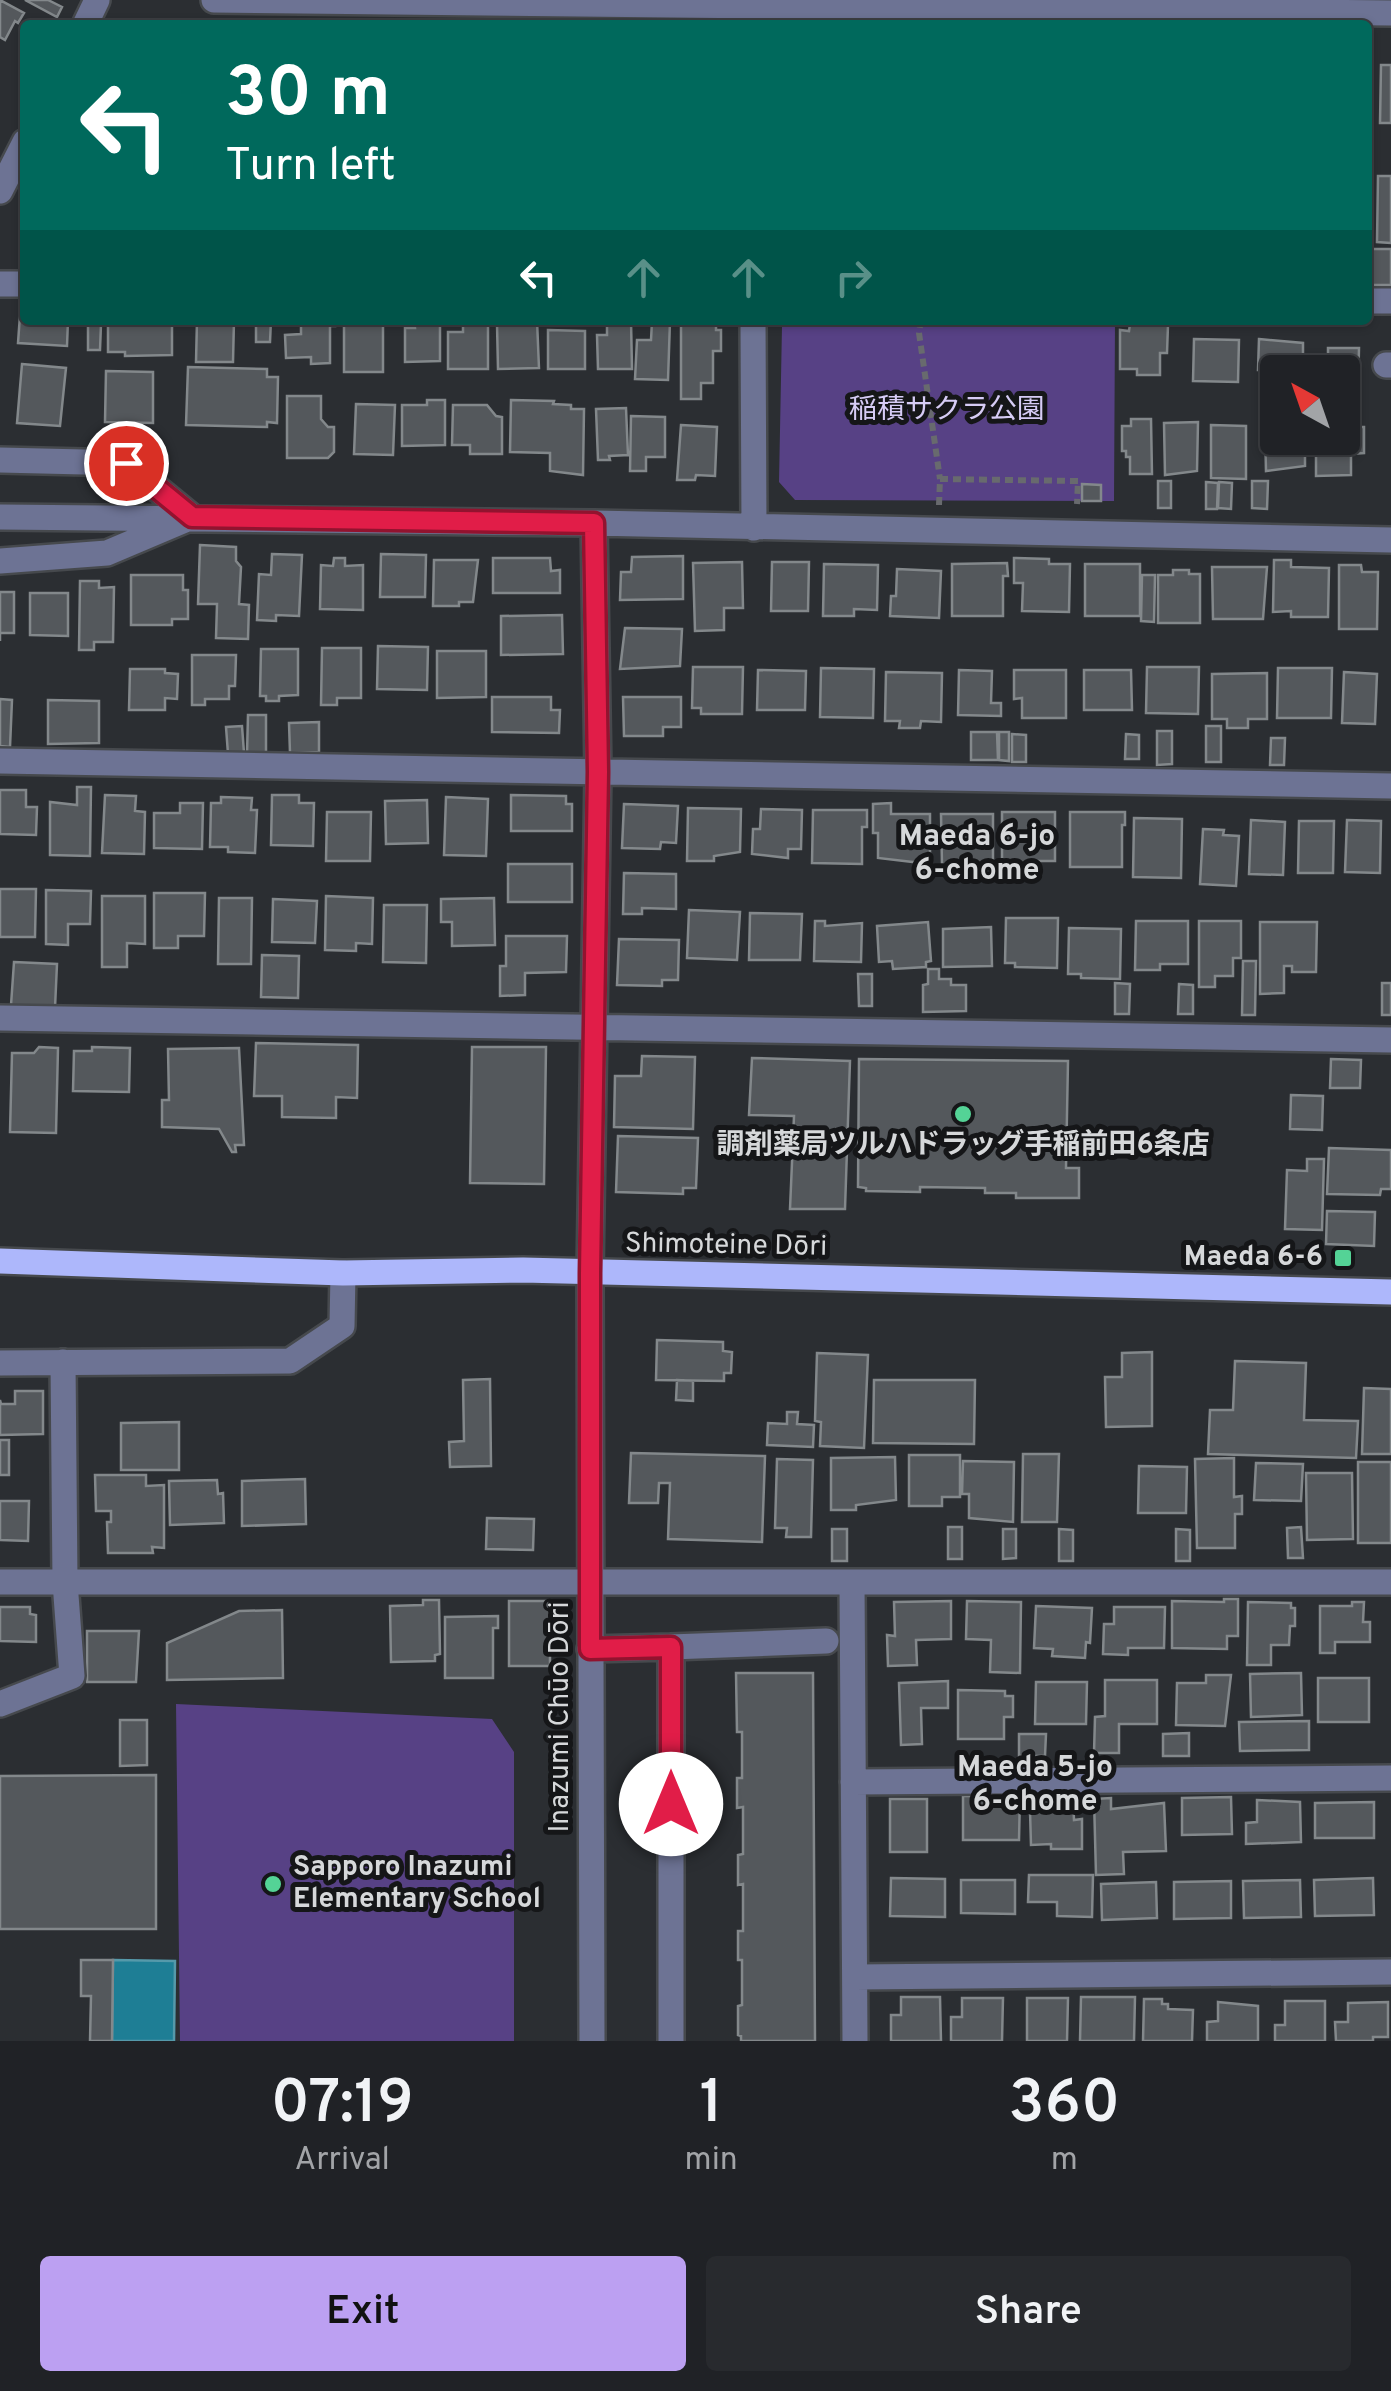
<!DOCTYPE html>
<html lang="en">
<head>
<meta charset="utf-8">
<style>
	:root { --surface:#202226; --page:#282a2e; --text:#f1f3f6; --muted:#a2a4a7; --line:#3d3f43; --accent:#bca0f2 }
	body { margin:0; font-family:Overpass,"Noto Sans JP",sans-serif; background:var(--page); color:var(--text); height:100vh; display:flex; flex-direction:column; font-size:38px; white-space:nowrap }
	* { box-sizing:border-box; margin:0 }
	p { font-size:32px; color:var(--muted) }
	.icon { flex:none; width:55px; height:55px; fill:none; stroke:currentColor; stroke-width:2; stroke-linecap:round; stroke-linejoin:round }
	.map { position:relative; height:2041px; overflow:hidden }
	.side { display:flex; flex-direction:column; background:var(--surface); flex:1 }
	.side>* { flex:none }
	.banner { position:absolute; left:20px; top:20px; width:1352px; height:305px; border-radius:10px; box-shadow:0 2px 8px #0004,0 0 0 2px var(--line); background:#00695c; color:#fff; overflow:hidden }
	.needle { width:65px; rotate:320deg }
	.buttons { position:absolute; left:1260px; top:355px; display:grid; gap:20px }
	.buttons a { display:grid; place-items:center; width:100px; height:100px; border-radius:10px; background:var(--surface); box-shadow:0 2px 8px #0004,0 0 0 2px var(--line); font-size:50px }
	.pin { position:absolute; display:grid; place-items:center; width:85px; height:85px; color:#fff; margin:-42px; border:5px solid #fff; border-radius:50%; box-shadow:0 2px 10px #0007 }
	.me { position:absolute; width:110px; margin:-55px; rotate:0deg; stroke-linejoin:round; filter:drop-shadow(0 0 8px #0008) }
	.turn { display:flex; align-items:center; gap:35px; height:210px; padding:0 40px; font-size:45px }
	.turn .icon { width:130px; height:130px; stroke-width:2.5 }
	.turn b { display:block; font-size:70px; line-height:85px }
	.lanes { display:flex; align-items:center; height:95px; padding:0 40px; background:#0003; justify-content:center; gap:50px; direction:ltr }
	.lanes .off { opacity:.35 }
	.eta { display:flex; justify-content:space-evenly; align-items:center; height:170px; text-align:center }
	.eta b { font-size:60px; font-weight:600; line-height:70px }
	.cta { display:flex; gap:20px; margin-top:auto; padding:20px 40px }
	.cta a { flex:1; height:115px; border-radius:10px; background:var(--accent); color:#111; font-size:40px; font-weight:600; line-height:115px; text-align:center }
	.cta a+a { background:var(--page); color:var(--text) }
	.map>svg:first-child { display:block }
	.green { fill:#574185 }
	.water { fill:#1e7e95; stroke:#59a; stroke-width:2.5 }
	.building { fill:#54585c; stroke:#83888b; stroke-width:2.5 }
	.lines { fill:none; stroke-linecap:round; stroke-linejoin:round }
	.minor-casing { stroke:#46494d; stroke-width:30 }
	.major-casing { stroke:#46494d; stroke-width:30 }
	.path { stroke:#686a6e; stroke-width:6; stroke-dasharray:8 5; stroke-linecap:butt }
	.minor { stroke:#6d7394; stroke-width:25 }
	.major { stroke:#adb7fb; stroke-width:25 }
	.route-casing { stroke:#92132f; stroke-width:25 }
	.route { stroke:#e11d48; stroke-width:18 }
	.poi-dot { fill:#54d396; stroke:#151618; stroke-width:4 }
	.labels { text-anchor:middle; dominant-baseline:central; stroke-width:10; stroke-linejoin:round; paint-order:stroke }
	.park-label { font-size:28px; fill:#d6ccf5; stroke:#151618 }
	.poi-label { font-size:28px; font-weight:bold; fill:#d6d8da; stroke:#151618 }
	.street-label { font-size:28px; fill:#d6d8da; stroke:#151618 }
	.neighbourhood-label { font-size:30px; font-weight:bold; fill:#d6d8da; stroke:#151618 }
</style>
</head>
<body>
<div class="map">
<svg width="1391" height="2041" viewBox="0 0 1391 2041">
	<rect width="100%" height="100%" fill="#2b2e32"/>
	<!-- green -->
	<path class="green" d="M788,320H1115L1114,501L795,500L779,482L782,326Z
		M176,1704L492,1719L514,1752V2041H180Z"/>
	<!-- water -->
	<path class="water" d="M113,1960L175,1961L174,2041H112Z"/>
	<!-- building -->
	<path class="building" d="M0,0L24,13L18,23L15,21L5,40L0,37Z
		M25,0H48L62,7L57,17Z
		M1381,65H1391V123H1380Z
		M1378,176H1391V243L1377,242Z
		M1371,249H1391V285H1370Z
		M21,301H25V320H68L67,346L18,343Z
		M108,320H172V355L125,356V352H108Z
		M197,320H234L233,362H196Z
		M256,320H271L270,342H256Z
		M301,320H334L335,326H330V363L311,364V357L286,358L285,335L301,334Z
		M344,320H383V372H344Z
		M414,320H440V361L405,362V328H415Z
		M520,320H537L539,368L498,369L497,324L520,323Z
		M607,320H631L632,369H598L597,335H607Z
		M681,320H716V330H721V351H713V383H701V399H681Z
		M652,321H670L668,380L635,379L637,340H651Z
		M88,324H101L100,350H88Z
		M1130,324L1168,325L1167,353H1160V375H1137V369H1120V330L1129,331Z
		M463,325H488V369H448V332H463Z
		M548,330L585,331V369H548Z
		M1194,339L1239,340L1238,382L1193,381Z
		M1259,339L1303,343V372H1278V388H1268V370H1258Z
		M1328,348H1359L1358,396L1342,395V372H1320V355L1328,356Z
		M22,364L66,368L60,426L17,423Z
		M188,367L267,369V377H278L277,423L267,422V427L186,425Z
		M106,371L153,372V423L105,422Z
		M287,396H321V419L328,427H334V452L328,458H287Z
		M427,400H445V445L402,446V405H427Z
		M511,400L554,401L553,404L571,405V409H584L583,475L550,471V453L510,452Z
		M356,404L395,405L393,455L354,454Z
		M453,405H487L496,416L502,417V454H470V445H452Z
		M626,408L628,455L609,456L610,460H598L596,409Z
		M631,416L665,417V457H646V471H630Z
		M1131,419H1151L1152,474H1130V457H1126V451H1122V426H1131Z
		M1198,422L1197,471L1165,475L1164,423Z
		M681,425L717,427L715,476L696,475L695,480H677Z
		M1211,425L1246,426V479L1211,478Z
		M1278,427V438H1305V466L1266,471L1265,428Z
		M1342,427H1364V453L1351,454V475L1316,476V438H1342Z
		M1158,481H1171V508H1158Z
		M1252,481H1268L1267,509L1252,508Z
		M1206,482L1218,483L1217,509H1206Z
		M1219,482L1232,483L1231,509L1218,508Z
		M1082,484L1101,485V501H1082Z
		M200,545L236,547V561L241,567L239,604L249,605L248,639L216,638L217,604H198Z
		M272,554L302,555L299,616L276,615V621L257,620L259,574L271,575Z
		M381,554L426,555L425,597H380Z
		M683,556V599L620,600L621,572H631L632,557Z
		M334,558H345V566L363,565V610L320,609L321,565L333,566Z
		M493,558H550L551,571L560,570V593H493Z
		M1014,558L1049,559V564H1070L1069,612L1022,611L1023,583H1014Z
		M434,560H478L473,602H459V606H433Z
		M1274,560H1291V567L1329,568L1328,617H1291V611L1273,612Z
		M742,562L743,608H724V630L695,631L693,563Z
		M772,562H809L808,611H771Z
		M1007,563L1008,576H1003V616H952V564Z
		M824,564L878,565L877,610L854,609V616H823Z
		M1085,564H1140V616H1085Z
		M1339,565H1361L1362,572H1378L1377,629H1339Z
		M1212,567H1267L1263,619H1213Z
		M897,569L941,571L939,618L890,616L891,596H896Z
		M1173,570H1189V574H1200V623H1158V575H1173Z
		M131,575H183V590H188V619H172V625H131Z
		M1142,575H1155L1154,622L1141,621Z
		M80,581H99V588L114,587L113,642H94V650H79Z
		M0,592H14V633H0V641Z
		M30,593H68V636L30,635Z
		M562,615L563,654L501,655V616Z
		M625,628L682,629L680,666L620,669Z
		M378,646L428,647L427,690L377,689Z
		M322,648H361V698H337V705H321Z
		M261,649H298V695L279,696V701H266V696H260Z
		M437,651H486V697L437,698Z
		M192,655H236L235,686H229V699H205V705H192Z
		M693,667H743L742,714H701V708H692Z
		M1147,667H1199L1198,714L1146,713Z
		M821,668L874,669L873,718L820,717Z
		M1278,668H1332L1331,718H1277Z
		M130,669H165V673L178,674L177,699L165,698V710H129Z
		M758,670L806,671L805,710H757Z
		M959,670L992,671L991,703H1001V716L958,715Z
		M1014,670H1066V718H1022V698L1014,699Z
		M1084,670H1131L1132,710H1084Z
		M886,672L942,673L941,722L921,721L920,728H899L900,721H885Z
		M1344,672L1377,674L1375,724L1342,723Z
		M1267,673V719H1248V728H1227V719H1212V674Z
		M492,697H551V710H560L559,733L492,732Z
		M623,697H681V727H663V736H624Z
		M0,699L12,700L10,747L0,746Z
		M48,700L99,701V743L48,744Z
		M248,715H266V754H247Z
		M319,722V752L290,753L289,723Z
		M242,726L244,753L228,754L226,727Z
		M1206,726H1221V762H1206Z
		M1157,731H1172V764L1157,765Z
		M971,732H997L998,760H971Z
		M999,732H1009V761L999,760Z
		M1012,734L1026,735V762H1012Z
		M1126,734L1139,735V759H1125Z
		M1271,738H1285L1284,765H1270Z
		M77,787H91L90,856L50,855V802L77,805Z
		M0,790H26V807H37L36,835L0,834Z
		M105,795L136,796L135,811L145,812L144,854L102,853Z
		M272,795H299V803H314L313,846L271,845Z
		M511,795L566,796V804H572V831H511Z
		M221,797L252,798L251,810H257L255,853L228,852V847H210L211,803H221Z
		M446,797L488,799L486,856L444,855Z
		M427,800L428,843L386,844L385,801Z
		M180,803H203L202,849L154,848V813H180Z
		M891,803V814H930V864L878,858V833H873V804Z
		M624,804L678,806L676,843L661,842L660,849L622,848Z
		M688,808L741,809L740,852L714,856V861H687Z
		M761,809L802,810L801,849H788V858L752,854L753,829H760Z
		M813,810H867V827H862V864L812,863Z
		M327,812H371L370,861H326Z
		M1002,812H1055V861H1028L1027,867H1002Z
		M1070,812H1125V825H1122V867H1070Z
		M941,814H993V864L942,865Z
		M1134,818L1182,819L1181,878L1133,877Z
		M1251,820L1285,822L1283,875L1249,874Z
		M1347,820L1381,821L1380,873L1345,872Z
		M1299,821H1334L1333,873H1298Z
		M1203,829L1224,830L1223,835L1239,836L1236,886L1200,884Z
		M508,864H572V902H508Z
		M624,873L676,874V909L642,908V914H623Z
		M0,889H36L35,937H0Z
		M46,890L91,891L90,924H68V945L46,944Z
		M154,893H205L204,936H178V948H154Z
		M102,896H145V944L127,943V967H102Z
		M326,896L373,898L372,944L356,943V951L325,950Z
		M219,898H252L251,964H218Z
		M494,898L495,945L452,946V922H441V899Z
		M273,899L317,901L315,943L272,942Z
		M384,905H427L426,963L383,962Z
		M689,910L740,912L737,960L687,958Z
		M750,913L802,914L800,960H749Z
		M1006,918H1058L1057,968L1015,967V963H1005Z
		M815,921H825V926L862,923L861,962L814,961Z
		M1136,921H1188V964H1160V970H1135Z
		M1199,921H1241V958H1233V976H1215V987H1199Z
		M928,922L931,961L926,962V967L893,969L892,961L879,962L877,926Z
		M1260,922H1317L1316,972H1292V966H1284V993L1260,994Z
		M991,927L992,966L943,967V929Z
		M1069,928L1121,929L1120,979L1081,978V974H1068Z
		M506,936H567L566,972L525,973V995L500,996V966H506Z
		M619,939L679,940L678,980H662V986L617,985Z
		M262,955L299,956L298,998L261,997Z
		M1243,961H1256L1255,1015H1242Z
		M14,962L57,964L55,1008L11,1005Z
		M928,969H939V979H951V985H966V1011L923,1012V985L928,984Z
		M858,974H872V1006H859Z
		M1115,983L1130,984L1129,1014H1115Z
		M1382,983H1391V1015H1382Z
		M1179,984L1193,985V1014H1178Z
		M256,1043L358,1045L357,1098L336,1097V1118L282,1117V1096H254Z
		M39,1047L58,1048L56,1133L10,1132L12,1053H34Z
		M92,1047L130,1048L129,1092L73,1091L74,1051H92Z
		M472,1047H546L544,1184L470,1183Z
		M239,1048L244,1145H235L236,1152H232L219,1129L162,1127V1100H169L168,1049Z
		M642,1056L695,1057L693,1129L614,1127L615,1076H641Z
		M752,1058L850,1061L845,1209H790L794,1116L749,1115Z
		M859,1059L1068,1061L1066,1168H1079V1198H1016V1193H985V1188L920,1187V1192L866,1191V1188L858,1187Z
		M1331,1059L1361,1060L1360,1088H1330Z
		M1291,1095L1323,1096L1322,1130L1290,1129Z
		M618,1136L698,1138L696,1188H683V1194L616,1192Z
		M1329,1148L1391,1150V1189H1381L1380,1195L1327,1194Z
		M1307,1159H1324L1322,1230L1285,1229L1287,1170L1307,1171Z
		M1327,1211L1375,1212L1374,1246L1326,1244Z
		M657,1340L723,1342V1351L732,1352L731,1373H724V1381L656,1380Z
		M1152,1352V1426L1106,1427L1105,1377H1122V1353Z
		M817,1353L868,1355L864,1448L820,1446L821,1422L815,1421Z
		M1235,1361L1306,1363L1304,1420L1358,1421L1356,1458L1208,1454L1210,1410H1233Z
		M490,1379L491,1466L450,1467L449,1442L464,1441L463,1380Z
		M677,1380L693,1381V1401L676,1400Z
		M874,1380H975L974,1444L873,1443Z
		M1364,1388L1391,1389V1454H1362Z
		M15,1391H43V1434L0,1435V1400L1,1404H15Z
		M787,1412H798L797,1424L814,1425L813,1447L767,1445L768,1423L787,1424Z
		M179,1422V1470H121V1423Z
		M0,1440H9V1475H0Z
		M631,1453L765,1456L762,1542L668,1539L670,1483H659L658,1503H629Z
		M1023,1454H1059L1057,1522H1022Z
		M909,1455H960V1497H942V1506H909Z
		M895,1457L896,1500L856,1505V1510H831V1458Z
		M1234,1458V1497L1242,1496V1514H1235V1548H1197L1195,1459Z
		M777,1459L813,1460L811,1537H786L787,1528H775Z
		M963,1461L1014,1462L1013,1522L969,1518V1494H962Z
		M1358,1462H1391V1543H1358Z
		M1256,1463L1303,1464L1301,1501L1254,1500Z
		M1139,1466L1187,1467L1186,1513H1138Z
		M1306,1473H1352L1353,1539L1307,1540Z
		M95,1475H146V1486L164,1485V1548L152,1547L153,1553H108L107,1522H111V1511H96Z
		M305,1479L306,1524L242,1526V1481Z
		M217,1480L218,1494L223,1493L224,1523L170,1525L169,1481Z
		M0,1501H29L28,1541L0,1540Z
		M487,1518L534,1519L533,1550L486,1549Z
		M948,1527H962V1559H948Z
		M1301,1527L1303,1558H1288L1287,1528Z
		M832,1529H847V1561H832Z
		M1003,1529H1016V1558L1003,1559Z
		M1059,1529L1073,1530V1561H1059Z
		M1176,1529L1190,1530V1561H1176Z
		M1224,1599H1238V1636H1227V1649L1172,1648V1601L1224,1602Z
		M423,1600H439L440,1654L435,1655V1661L391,1662L390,1606L423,1605Z
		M509,1601H550V1666H509Z
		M951,1601V1639L916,1640L917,1665L888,1666L887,1635L895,1636L894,1602Z
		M967,1601L1021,1602L1020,1673L990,1672L991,1640L966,1639Z
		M1248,1602L1291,1603V1608H1295V1626H1290L1289,1645H1271V1665H1247Z
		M1352,1602H1364L1363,1622H1370V1642H1335V1653H1320V1606H1352Z
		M1036,1606L1092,1608L1090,1643L1086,1642L1085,1658L1052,1656L1053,1649L1034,1648Z
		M0,1607H30V1614L36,1615V1642L0,1641Z
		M1114,1607H1165L1164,1648H1128V1655L1103,1654L1104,1624H1114Z
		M282,1610L283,1678L167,1680V1643L239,1611Z
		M498,1616V1628H493V1678H445V1617Z
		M87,1631H139L136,1682H87Z
		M736,1673H813L815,2041H741V2036L738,2035V2006L742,2005V1960H738V1931H743V1884L738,1885V1855L743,1854V1807L737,1808V1778H742V1732H737Z
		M1301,1673L1302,1715L1251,1717L1250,1674Z
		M1206,1675H1231L1225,1726L1176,1725L1177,1683H1206Z
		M1318,1678H1369V1722H1318Z
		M1105,1680H1157V1724H1119V1753H1094L1095,1717L1105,1716Z
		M948,1681V1708H921L922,1744L901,1745L899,1683Z
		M1036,1682H1087L1086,1724H1035Z
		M958,1690L1005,1691V1696H1013V1717H1004V1739H958Z
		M120,1720H147V1765L120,1766Z
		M1309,1721V1750L1240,1751L1239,1722Z
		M1189,1733V1756H1163V1734Z
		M1019,1734H1046L1045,1756H1019Z
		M156,1775V1929H0V1776Z
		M963,1796H1020L1019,1840H963Z
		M1073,1797L1074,1820L1082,1819V1849H1051V1844L1031,1845L1030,1811H1039V1798Z
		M1231,1797L1232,1834L1182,1835V1798Z
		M1111,1798V1809L1164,1803L1166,1851L1123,1852L1124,1874L1096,1875L1094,1799Z
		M890,1799H927V1852H890Z
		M1257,1800L1300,1802L1301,1842L1246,1844V1823L1257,1822Z
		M1374,1802V1838H1315V1803Z
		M1029,1875H1093L1092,1917L1057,1916V1902H1028Z
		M891,1878L945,1879V1917L890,1916Z
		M1373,1878L1374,1915L1315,1916L1314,1880Z
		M961,1880H1015V1914L961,1913Z
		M1300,1880L1301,1917L1244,1918L1243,1881Z
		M1231,1881V1918L1174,1919V1882Z
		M1156,1882L1157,1918L1102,1920L1101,1884Z
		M81,1960H113L112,2041H90L91,1996H81Z
		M901,1997H940L941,2041H891V2015H901Z
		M1081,1997H1135L1134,2041H1080Z
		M962,1998H1003L1002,2041H951V2017H962Z
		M1027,1998H1068L1067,2041H1027Z
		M1144,1999H1162V2004H1168V2009L1193,2010L1192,2041H1143Z
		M1285,2001H1325V2041H1275V2025H1285Z
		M1218,2002L1258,2006V2041H1207V2022L1218,2021Z
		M1388,2002V2037H1373V2041H1336L1335,2022H1348V2003Z"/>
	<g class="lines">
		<!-- minor casing -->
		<g class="minor-casing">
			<path id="minor" d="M214,0L1391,13
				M85,25L97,0
				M0,191L25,142
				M0,284H25
				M1368,301H1391
				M753,320L754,528
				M1386,365H1391
				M0,460L126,463L192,517L107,553L0,561
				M0,517L594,523L1391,540
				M0,761L1391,786
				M0,1018L1391,1040
				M0,1363L290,1361L342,1326L343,1273
				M0,1582H1391
				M852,1583L855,2041
				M671,1647L826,1641
				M590,1649L671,1647V2041
				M0,1704L72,1676L65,1582L63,1362
				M853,1782L1391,1778
				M855,1977L1391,1972
				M592,2041L590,1273L598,772L594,523"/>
		</g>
		<!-- major casing -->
		<g class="major-casing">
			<path id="major" d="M0,1261L343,1273L523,1270L1391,1292"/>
		</g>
		<!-- path -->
		<path class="path" d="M921,320L919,333L940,479
			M939,505L940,479L1078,481L1077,504"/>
		<!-- minor -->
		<use href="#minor" class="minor"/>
		<!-- major -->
		<use href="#major" class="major"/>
	</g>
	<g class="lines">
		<!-- route casing -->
		<g class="route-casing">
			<path id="route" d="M126,463L192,517L594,523L598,772L590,1273V1649L671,1647V1804"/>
		</g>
		<!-- route -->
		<use href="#route" class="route"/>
	</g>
	<!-- markers -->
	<g class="poi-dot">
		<circle cx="963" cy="1114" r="10"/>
		<rect x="1333" y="1248" width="20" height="20" rx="5"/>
		<circle cx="273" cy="1884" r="10"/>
	</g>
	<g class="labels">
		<!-- park labels -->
		<g class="park-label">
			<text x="947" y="411">稲積サクラ公園</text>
		</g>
		<!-- poi labels -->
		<g class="poi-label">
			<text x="963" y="1146">調剤薬局ツルハドラッグ手稲前田6条店</text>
			<text x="1323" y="1258" text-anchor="end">Maeda 6-6</text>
			<text x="293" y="1868" text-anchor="start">Sapporo Inazumi<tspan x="293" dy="32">Elementary School</tspan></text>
		</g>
		<!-- street labels -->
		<g class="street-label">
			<text transform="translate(726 1246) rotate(1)">Shimoteine Dōri</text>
			<text transform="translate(561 1717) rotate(-90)">Inazumi Chūo Dōri</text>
		</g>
		<!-- neighbourhood labels -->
		<g class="neighbourhood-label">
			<text x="977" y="837">Maeda 6-jo<tspan x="977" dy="34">6-chome</tspan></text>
			<text x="1035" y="1768">Maeda 5-jo<tspan x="1035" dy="34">6-chome</tspan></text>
		</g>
	</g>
</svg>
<div class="buttons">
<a><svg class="needle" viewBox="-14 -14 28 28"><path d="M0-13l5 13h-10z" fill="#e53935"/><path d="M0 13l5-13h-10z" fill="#a2a4a7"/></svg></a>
</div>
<div class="pin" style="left:126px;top:463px;background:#d93025"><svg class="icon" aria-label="arrive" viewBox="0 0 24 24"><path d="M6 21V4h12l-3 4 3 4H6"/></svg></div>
<svg class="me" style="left:671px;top:1804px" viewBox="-20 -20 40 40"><circle r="19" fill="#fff"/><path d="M0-13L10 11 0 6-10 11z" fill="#e11d48"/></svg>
<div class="banner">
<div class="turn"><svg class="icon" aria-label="left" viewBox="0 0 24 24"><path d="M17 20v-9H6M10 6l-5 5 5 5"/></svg><div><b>30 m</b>Turn left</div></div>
<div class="lanes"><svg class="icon" aria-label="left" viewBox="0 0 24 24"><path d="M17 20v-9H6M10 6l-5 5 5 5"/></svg><svg class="icon off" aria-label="ahead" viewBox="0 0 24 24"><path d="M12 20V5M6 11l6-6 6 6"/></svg><svg class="icon off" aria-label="ahead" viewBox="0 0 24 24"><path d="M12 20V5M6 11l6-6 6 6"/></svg><svg class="icon off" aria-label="right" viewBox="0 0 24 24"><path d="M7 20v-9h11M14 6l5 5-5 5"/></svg></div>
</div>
</div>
<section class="side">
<div class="eta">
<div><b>07:19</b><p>Arrival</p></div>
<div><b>1</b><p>min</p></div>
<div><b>360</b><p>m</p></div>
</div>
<div class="cta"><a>Exit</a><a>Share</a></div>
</section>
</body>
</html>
